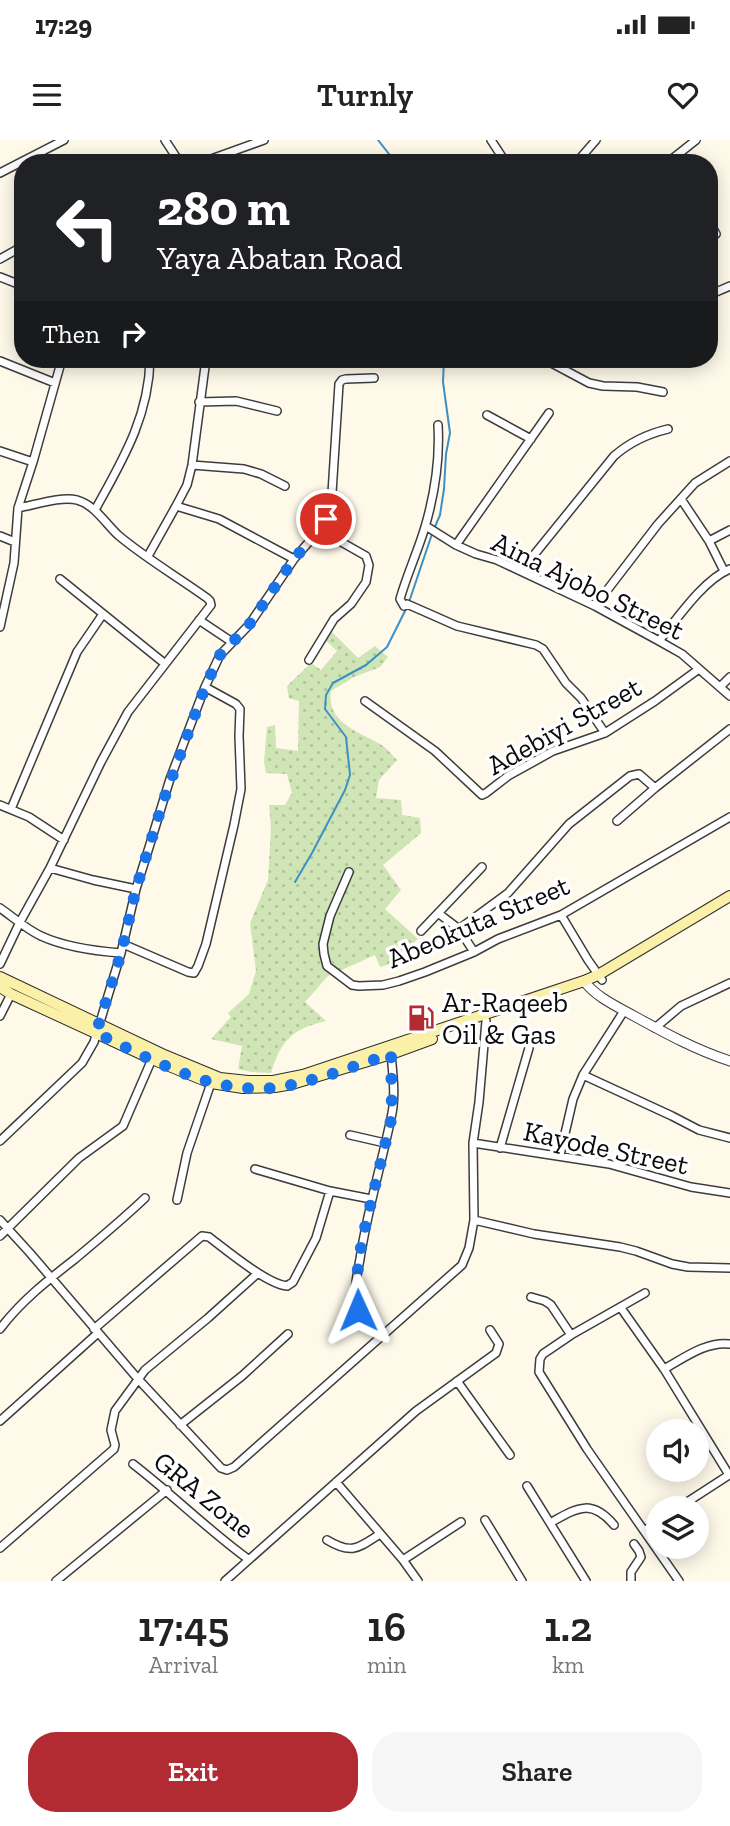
<!DOCTYPE html>
<html lang="en">
<head>
<meta charset="utf-8">
<style>
	:root { --surface:#fff; --page:#f6f6f6; --text:#222; --muted:#767676; --accent:#b22b33 }
	body { margin:0; font-family:"Zilla Slab",serif; background:var(--page); color:var(--text); height:100vh; display:flex; flex-direction:column; font-size:26px; white-space:nowrap }
	* { box-sizing:border-box; margin:0 }
	p { font-size:23px; color:var(--muted) }
	.icon { flex:none; width:38px; height:38px; fill:none; stroke:currentColor; stroke-width:2; stroke-linecap:round; stroke-linejoin:round }
	.map { position:relative; height:1441px; overflow:hidden }
	.side { display:flex; flex-direction:column; background:var(--surface); flex:1 }
	.side>* { flex:none }
	.hud { position:absolute; left:14px; top:14px; width:704px; height:214px; border-radius:28px; box-shadow:0 4px 18px #0003; background:#202124; color:#fff; overflow:hidden }
	.buttons { position:absolute; left:646px; top:1279px; display:grid; gap:14px }
	.buttons a { display:grid; place-items:center; width:63px; height:63px; border-radius:50%; background:var(--surface); box-shadow:0 4px 18px #0003; font-size:35px }
	.pin { position:absolute; display:grid; place-items:center; width:60px; height:60px; color:#fff; margin:-30px; border:4px solid #fff; border-radius:50%; box-shadow:0 2px 7px #0007 }
	.me { position:absolute; width:77px; margin:-38px; rotate:359deg; stroke-linejoin:round; filter:drop-shadow(0 0 5px #0008) }
	.turn { display:flex; align-items:center; gap:24px; height:147px; padding:0 28px; font-size:32px }
	.turn .icon { width:91px; height:91px; stroke-width:2.5 }
	.turn b { display:block; font-size:49px; line-height:60px }
	.then { display:flex; align-items:center; height:66px; padding:0 28px; background:#0003; gap:14px; font-size:26px }
	.eta { display:flex; justify-content:space-evenly; align-items:center; height:119px; text-align:center }
	.eta b { font-size:42px; font-weight:600; line-height:49px }
	.button { display:flex; gap:14px; margin-top:auto; padding:14px 28px }
	.button a { flex:1; height:80px; border-radius:28px; background:var(--accent); color:#fff; font-size:28px; font-weight:600; line-height:80px; text-align:center }
	.button a+a { background:var(--page); color:var(--text) }
	.status { display:flex; justify-content:space-between; align-items:center; height:49px; padding:0 35px; background:var(--surface); direction:ltr }
	.status svg { height:19px; fill:currentColor }
	header { display:flex; justify-content:space-between; align-items:center; height:91px; padding:0 28px; background:var(--surface); font-size:32px; font-weight:600 }
	.map>svg:first-child { display:block }
	.grass { fill:url(#grass-dots) }
	.lines { fill:none; stroke-linecap:round; stroke-linejoin:round }
	.stream { stroke:#3b91c5; stroke-width:2 }
	.minor-casing { stroke:#3d3d3d; stroke-width:10 }
	.tertiary-casing { stroke:#3d3d3d; stroke-width:11 }
	.secondary-casing { stroke:#2c2c2c; stroke-width:12 }
	.minor { stroke:#fff; stroke-width:7 }
	.tertiary { stroke:#fff; stroke-width:9 }
	.secondary { stroke:#fbf0a7; stroke-width:10 }
	.route { stroke:#1a73e8; stroke-width:12; stroke-dasharray:0 21.6 }
	.labels { text-anchor:middle; dominant-baseline:central; stroke-width:7; stroke-linejoin:round; paint-order:stroke }
	.street-label { font-size:28px; fill:#0a0a0a; stroke:#fff }
	.poi-label { font-size:28px; fill:#0a0a0a; stroke:#fff; text-anchor:start }
</style>
</head>
<body>
<div class="status"><b>17:29</b><svg viewBox="0 0 49 12"><path d="M0 12V9h3v3zM5 12V6h3v6zM10 12V3h3v9zM15 12V0h3v12zM26 1h20v11H26zM47 4h2v5h-2z"/></svg></div>
<header><svg class="icon" aria-label="menu" viewBox="0 0 24 24"><path d="M4 6h16M4 12h16M4 18h16"/></svg>Turnly<svg class="icon" aria-label="heart" viewBox="0 0 24 24"><path d="M12 20l-8-8c-3-5 5-10 8-4 3-6 11-1 8 4z"/></svg></header>
<div class="map">
<svg width="730" height="1441" viewBox="0 0 730 1441">
	<defs>
		<pattern id="grass-dots" width="8" height="8" patternUnits="userSpaceOnUse" patternTransform="scale(1.75)"><rect width="8" height="8" fill="#cfe5b5"/><path d="M2 2h.1M6 6h.1" fill="none" stroke="#b0c39a" stroke-width="1.8" stroke-linecap="round"/></pattern>
	</defs>
	<rect width="100%" height="100%" fill="#fef9e9"/>
	<!-- grass -->
	<path class="grass" d="M329,489L358,518L375,506L388,517L380,527L354,537L331,551C326,583 359,592 380,604C387,608 392,615 397,620L379,640L376,658L401,660L402,675L420,678L421,693L383,725L401,750L385,769L418,799L390,824L380,827L375,815L328,836L305,862L326,881C292,889 281,900 271,933L251,932L238,929L242,906L211,899L231,877L228,873L249,854L256,831L250,783L268,740L271,688L269,665H285L292,653L287,634L266,633L264,622L267,587L275,585L276,608L298,611L299,561L289,558L287,546L311,523L321,530L337,511L322,497Z"/>
	<g class="lines">
		<!-- stream -->
		<path class="stream" d="M378,0L396,23
			M434,389L440,375L444,349L446,314L450,293L443,242L444,219
			M409,462L432,394
			M295,742L312,713L345,650L350,635L346,597L325,569L326,555L333,543L366,525L387,507L407,467"/>
		<!-- minor casing -->
		<g class="minor-casing">
			<path id="minor" d="M165,0L180,23
				M491,0L506,23
				M200,23L264,0
				M576,23L596,0
				M667,23L696,0
				M0,33L64,0
				M709,81L716,94
				M0,119L23,106
				M0,137L23,146
				M709,155L730,146
				M544,219L589,243L603,246L637,247L663,252
				M0,221L55,243
				M199,262L236,261L277,271
				M487,275L531,299
				M438,285C440,320 435,353 425,387C418,411 407,434 400,459L404,466L407,464L457,486L536,505L543,509L566,543L581,558L605,593
				M0,311L33,322
				M192,325L244,329L261,334L285,346
				M681,359L709,401L724,431
				M176,366L187,345L192,325L206,219
				M95,370C122,321 149,277 150,219
				M425,387L429,388L456,405L476,414L497,420L595,466L659,501L682,514L730,556
				M0,396L15,402
				M709,401L730,390
				M456,405L549,273
				M148,416L176,366L219,379L294,419
				M521,431L614,316C630,302 647,294 668,289
				M60,439L164,523
				M595,466L658,384L695,343L730,321
				M199,480L232,502
				M0,487L14,423L18,368L33,322L62,219
				M659,501C677,479 704,439 730,429
				M309,520L334,479L351,464L366,442L369,425L366,416L343,403L322,387
				M720,547L730,537
				M365,561L435,611L482,655L486,653L508,636L553,611L605,593L655,561L699,529
				M0,665L29,677L64,700
				M11,669L77,512L103,474
				M617,681L655,648L730,589
				M50,728L93,740L136,749
				M349,732L330,776L323,804L324,814L327,826L352,845L359,846L383,845L399,841L425,832L474,812L498,799L561,775L730,677
				M0,768C13,777 26,789 41,796C65,807 94,811 121,813
				M438,773L459,789L474,812
				M561,775L588,820L602,840
				M459,789L508,753L569,684L630,636L639,634L655,648
				M421,791L482,727
				M123,804L188,832L194,833L198,826L206,804L234,685L241,649L239,596L240,569L236,564L205,547
				M0,824L20,782L50,728L101,622L128,572L211,465L210,461L207,458C178,437 145,418 118,395C105,383 95,365 77,360C61,356 35,365 18,368
				M0,876L11,854
				M655,888L681,866L730,843
				M583,935L672,976L699,990L730,998
				M350,995L385,1003
				M0,1001L82,923L94,902L121,813L136,749L151,701L170,639L205,547L220,515L249,485L294,419L322,387L326,379L332,353L339,244L342,240L346,239L374,238
				M473,1003L609,1024L691,1047L730,1053
				M500,1008L529,908
				M560,1015L573,959L583,935L624,871
				M255,1029L330,1051L371,1059
				M177,1060L187,1013L211,943
				M0,1080L30,1113L138,1239L221,1328L227,1330L234,1327L462,1125L469,1108L474,1080L473,1003L479,962L486,881
				M474,1080L534,1094L620,1107L636,1111L672,1124L688,1127L730,1128
				M0,1096L79,1018L123,986L152,919
				M645,1153L571,1195L543,1214L540,1219L539,1232L587,1309L679,1441
				M531,1157L545,1161L551,1165L571,1195
				M621,1168L664,1229L729,1335L678,1368
				M0,1189C21,1161 48,1140 75,1119C99,1099 123,1079 145,1058
				M94,1189L202,1096L209,1097C226,1110 267,1144 287,1146L293,1142L316,1098L330,1051
				M383,1193C374,1186 361,1179 357,1167C353,1152 357,1135 360,1119C367,1072 381,1026 391,978C396,958 393,935 391,914
				M664,1229C684,1218 706,1201 730,1204
				M457,1241L510,1315
				M0,1281L98,1193
				M180,1285L242,1236L288,1194
				M133,1324C172,1354 208,1390 248,1419
				M336,1342L403,1420L418,1441
				M527,1346L586,1441
				M485,1380L522,1441
				M550,1383C577,1368 591,1358 614,1385
				M644,1391L658,1382
				M327,1400C352,1415 358,1408 380,1394
				M0,1408L114,1309L115,1305L111,1290L115,1271L145,1230L208,1178L258,1133
				M403,1420L461,1382
				M56,1441L167,1350
				M225,1441L416,1271L496,1213L499,1204L490,1190
				M631,1441V1432L641,1417L639,1411L634,1404"/>
		</g>
		<!-- tertiary casing -->
		<g class="tertiary-casing">
			<path id="tertiary" d="M584,841C596,857 616,866 634,876C665,893 696,910 730,921"/>
		</g>
		<!-- secondary casing -->
		<g class="secondary-casing">
			<path id="secondary" d="M0,837L162,914L220,938L248,941H273L303,935L584,841L598,835L730,756
				M0,847L11,854L152,919L211,943L243,948L275,947L292,944L391,914L432,899"/>
		</g>
		<!-- minor -->
		<use href="#minor" class="minor"/>
		<!-- tertiary -->
		<use href="#tertiary" class="tertiary"/>
		<!-- secondary -->
		<use href="#secondary" class="secondary"/>
	</g>
	<g class="lines">
		<!-- route -->
		<path class="route" d="M326,379L322,387L294,419L249,485L220,515L205,547L164,659L136,749L121,814L96,893C151,919 210,954 273,948C312,943 354,926 391,914L392,976L362,1100L356,1142V1160L358,1170"/>
	</g>
	<!-- icons -->
	<defs>
		<g id="fuel-bare" transform="scale(2.1)"><path d="M-5.5-6h7V0h2V4h1.3V-2.5L3-4.5l.8-.8L6-3V5H2.5V1h-1V6h-7ZM-4.2-4.7v3.2H.2V-4.7Z" fill="#b22b33" stroke="#fff" stroke-width="2.5" paint-order="stroke"/></g>
	</defs>
	<g fill-rule="evenodd">
		<use href="#fuel-bare" x="421" y="878"/>
	</g>
	<g class="labels">
		<!-- street labels -->
		<g class="street-label">
			<text transform="translate(588 446) rotate(26)">Aina Ajobo Street</text>
			<text transform="translate(564 586) rotate(-29)">Adebiyi Street</text>
			<text transform="translate(478 782) rotate(-23)">Abeokuta Street</text>
			<text transform="translate(606 1008) rotate(12)">Kayode Street</text>
			<text transform="translate(204 1355) rotate(39)">GRA Zone</text>
		</g>
		<!-- poi labels -->
		<g class="poi-label">
			<text x="442" y="862">Ar-Raqeeb<tspan x="442" dy="32">Oil &amp; Gas</tspan></text>
		</g>
	</g>
</svg>
<div class="buttons">
<a><svg class="icon" aria-label="sound" viewBox="0 0 24 24"><path d="M4 9h4l5-4v14l-5-4H4zM17 9q2 3 0 6"/></svg></a>
<a><svg class="icon" aria-label="layers" viewBox="0 0 24 24"><path d="M12 4l9 5-9 5-9-5zM3 14l9 5 9-5"/></svg></a>
</div>
<div class="pin" style="left:326px;top:379px;background:#d93025"><svg class="icon" aria-label="arrive" viewBox="0 0 24 24"><path d="M6 21V4h12l-3 4 3 4H6"/></svg></div>
<svg class="me" style="left:358px;top:1170px" viewBox="-20 -20 40 40"><path d="M0-17L14 15 0 8-14 15z" fill="#1a73e8" stroke="#fff" stroke-width="4"/></svg>
<div class="hud">
<div class="turn"><svg class="icon" aria-label="left" viewBox="0 0 24 24"><path d="M17 20v-9H6M10 6l-5 5 5 5"/></svg><div><b>280 m</b>Yaya Abatan Road</div></div>
<div class="then">Then<svg class="icon" aria-label="right" viewBox="0 0 24 24"><path d="M7 20v-9h11M14 6l5 5-5 5"/></svg></div>
</div>
</div>
<section class="side">
<div class="eta">
<div><b>17:45</b><p>Arrival</p></div>
<div><b>16</b><p>min</p></div>
<div><b>1.2</b><p>km</p></div>
</div>
<div class="button"><a>Exit</a><a>Share</a></div>
</section>
</body>
</html>
